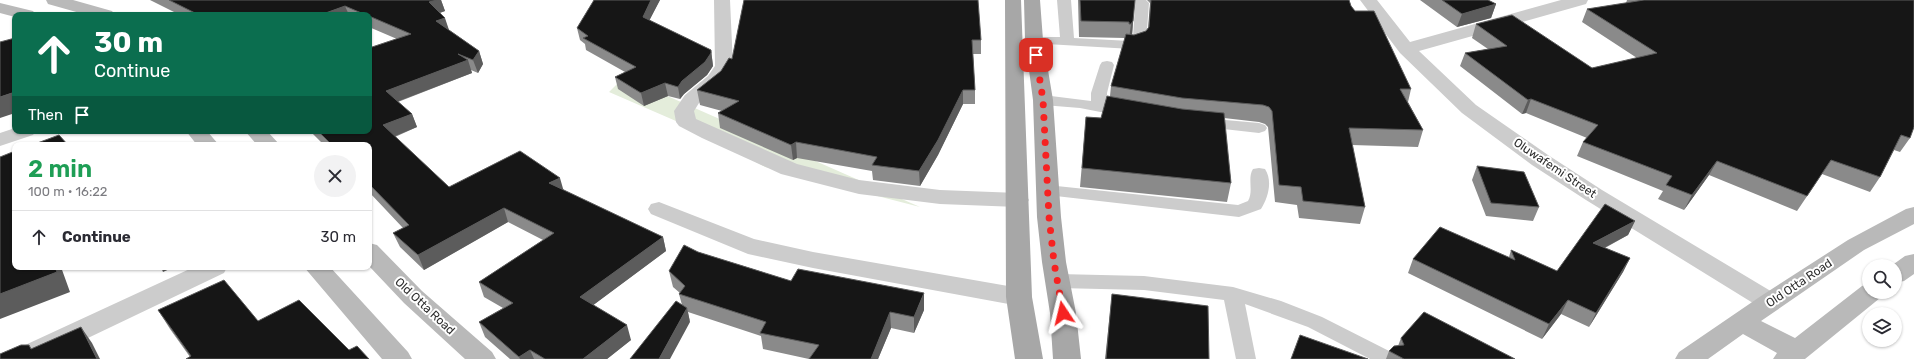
<!DOCTYPE html>
<html lang="en">
<head>
<meta charset="utf-8">
<style>
	:root { --surface:#fff; --page:#f2f2f3; --text:#2b2b33; --muted:#7c7c81; --line:#e1e1e2 }
	body { margin:0; font-family:Rubik,sans-serif; background:var(--page); color:var(--text); height:100vh; display:flex; flex-direction:column; font-size:15px; white-space:nowrap }
	* { box-sizing:border-box; margin:0 }
	p { font-size:13px; color:var(--muted) }
	.icon { flex:none; width:22px; height:22px; fill:none; stroke:currentColor; stroke-width:2; stroke-linecap:round; stroke-linejoin:round }
	.map { position:relative; flex:1; overflow:hidden }
	.drawer { position:absolute; left:12px; top:142px; width:360px; height:128px; display:flex; flex-direction:column; background:var(--surface); border-radius:8px; box-shadow:0 1px 3px #0004 }
	.drawer>* { flex:none }
	.top-card { position:absolute; left:12px; top:12px; width:360px; height:122px; border-radius:8px; box-shadow:0 1px 3px #0004; background:#0b6e4f; color:#fff; overflow:hidden }
	.fabs { position:absolute; left:1862px; top:259px; display:grid; gap:8px }
	.fabs a { display:grid; place-items:center; width:40px; height:40px; border-radius:50%; background:var(--surface); box-shadow:0 1px 3px #0004; font-size:20px }
	.pin { position:absolute; display:grid; place-items:center; width:34px; height:34px; color:#fff; margin:-17px; border-radius:8px; box-shadow:0 2px 6px #0006 }
	.me { position:absolute; width:44px; margin:-22px; rotate:350deg; stroke-linejoin:round; filter:drop-shadow(0 0 3px #0008) }
	.turn { display:flex; align-items:center; gap:14px; height:84px; padding:0 16px; font-size:18px }
	.turn .icon { width:52px; height:52px; stroke-width:2.5 }
	.turn b { display:block; font-size:28px; line-height:34px }
	.then { display:flex; align-items:center; height:38px; padding:0 16px; background:#0003; gap:8px; font-size:15px }
	.round { display:grid; place-items:center; flex:none; width:42px; height:42px; border-radius:21px; background:var(--page) }
	.head { display:flex; align-items:center; justify-content:space-between; height:68px; padding:0 16px }
	h1 { font-size:24px; font-weight:600; line-height:30px; color:#1e9e55 }
	ul { padding:0; list-style:none }
	li { display:flex; align-items:center; gap:12px; height:52px; padding:0 16px; border-top:1px solid var(--line) }
	li div { flex:1 }
	li b { display:block; font-size:15px }
	li em { font-style:normal }
	.map>svg:first-child { display:block }
	.green { fill:#e4eddb }
	.lines { fill:none; stroke-linecap:round; stroke-linejoin:round }
	.lane { fill:#ccc; fill-rule:evenodd }
	.street { fill:#ccc; fill-rule:evenodd }
	.secondary { fill:#b9b9b9; fill-rule:evenodd }
	.primary { fill:#a7a7a7; fill-rule:evenodd }
	.wall { fill:#8a8a8a }
	.shaded-wall { fill:#5c5c5c }
	.building { fill:#161616; stroke:#5c5c5c }
	.route { stroke:#f62221; stroke-width:7; stroke-dasharray:0 12.6 }
	.labels { text-anchor:middle; dominant-baseline:central; stroke-width:4; stroke-linejoin:round; paint-order:stroke }
	.street-label { font-size:12px; fill:#2f2f2f; stroke:#fff }
</style>
</head>
<body>
<div class="map">
<svg width="1914" height="359" viewBox="0 0 1914 359">
	<rect width="100%" height="100%" fill="#fff"/>
	<!-- green -->
	<path class="green" d="M565,51L920,207L765,167L699,131L609,92L624,77Z"/>
	<g class="lines">
		<!-- lane -->
		<path class="lane" d="M1057,0H1071L1074,38L1130,41L1133,37L1135,5L1130,0H1146L1149,3L1146,42L1144,45L1132,49L1029,43L1027,40L1029,37H1060Z
			M1107,61L1112,62L1114,65L1107,93V104L1131,109L1134,112L1131,115L1126,117L1080,108L1043,105L1038,103L1035,100L1038,97L1043,95L1091,101V93L1100,65L1102,62Z
			M1203,118L1259,123L1265,125L1267,128L1265,131L1259,133L1197,126L1195,123L1197,120Z
			M1259,168L1265,169C1273,181 1268,198 1261,209L1239,217L1047,195L1041,194L1038,190L1041,186L1047,185L1238,205L1248,201C1254,191 1247,178 1253,169Z
			M1058,274L1144,276L1233,287L1281,301L1322,317L1395,354L1398,359H1370L1308,327L1245,304L1256,359H1236L1224,300L1144,290L1058,288L1051,286L1048,281L1051,276Z"/>
		<!-- street -->
		<path class="street" d="M714,0H730L733,66L722,84L699,103L694,111L696,119L797,164L859,180L940,190L1018,193L1026,195L1029,200L1026,205L1018,207L940,204L859,194L781,174L702,138L679,126L676,122L674,111L685,95L708,76L715,66Z
			M1360,0H1377L1410,42L1561,0H1588L1586,4L1419,51L1476,105L1548,155L1602,190L1779,296L1783,302L1779,308L1770,311L1761,308L1586,200L1532,165L1462,113L1400,53Z
			M15,128V131H36L33,135L0,146V133Z
			M659,202L754,239L813,252L1019,288L1028,291L1032,297L1028,303L1019,306L813,268L748,254L651,214L648,209L651,204Z
			M194,267H227L224,273L44,359H6L10,352Z"/>
		<!-- secondary -->
		<path class="secondary" d="M46,0H73L112,11L115,15H87L48,4Z
			M0,3L33,11L36,15H15V17L0,13Z
			M186,131H207L219,145H197Z
			M245,131H267L280,145H257Z
			M1914,207V224L1864,250L1761,321L1795,338L1862,286L1869,284V292H1884L1880,298L1805,359H1773L1777,353L1743,334L1708,359H1675L1679,352L1761,296L1848,240L1906,209Z
			M369,243L377,245L422,291L492,352L496,359H465L404,303L369,266Z
			M1914,254V274L1904,281L1895,283V266H1891L1905,256Z
			M304,267H330L408,352L412,359H382Z"/>
		<!-- primary -->
		<path class="primary" d="M1005,0H1021L1032,297L1043,359H1015L1006,297Z
			M1024,0H1040L1043,40L1053,100L1061,217L1066,262L1076,313L1081,359H1053L1050,313L1042,262L1037,217L1033,100L1025,40Z"/>
	</g>
	<!-- wall -->
	<path class="wall" d="M150,0H441L445,11L440,13L449,30L479,51L483,64L478,73L471,70L472,73L398,102L412,114L417,127L395,137L449,187L563,190L663,237L666,251L593,305L631,340L607,359H510L485,337L479,322L503,308L484,297L479,282L543,240L508,222L424,270L400,247L393,233L403,228L369,192V145H324L310,131H369L397,39L369,27V15H180Z
		M594,0H660L649,20L711,50L713,66L707,75L684,94L680,99L668,96L644,106L618,89L615,77L625,72L586,50L585,44L580,40L577,28Z
		M744,0L981,40V54H973L975,90V104H963L938,155L920,186L873,180L872,171L797,158L793,160L720,128L718,113L722,111L700,105L697,90L721,71L732,59Z
		M1078,0H1135L1132,35H1134L1146,31L1148,28L1150,3L1147,0H1349L1351,6L1411,89L1408,102L1423,130L1418,147L1352,145L1365,207L1360,224L1299,218L1297,205L1275,202L1268,127L1265,124L1259,122L1224,118L1231,183L1227,202L1080,187L1086,117L1101,118L1110,96L1111,86L1125,38L1079,37Z
		M1420,0H1488L1496,4L1491,18L1457,27Z
		M1627,0H1914L1910,138L1900,152L1894,150L1880,177L1870,192L1822,174L1797,211L1709,175L1684,210L1658,199L1663,191L1577,156L1583,142L1587,138L1526,113L1522,114L1460,66L1465,53L1488,49L1472,38L1476,24L1592,68L1637,58L1582,22L1587,9L1626,3Z
		M1477,166L1539,207L1533,221L1486,216L1472,180Z
		M1635,221L1628,235L1605,248L1630,258L1623,272L1589,327L1561,314L1542,339L1408,273L1413,259L1509,257L1511,250L1557,271Z
		M698,252L791,281L924,310L914,333L891,328L878,359H809L763,349L761,336L688,312L690,322L682,305L679,294L680,293L673,287L669,271Z
		M1112,294L1209,359H1105Z
		M158,310L258,321L349,350L369,359L190,357L170,329Z
		M1401,338L1515,359H1386L1389,351L1398,346Z"/>
	<!-- shaded-wall -->
	<path class="shaded-wall" d="M437,0H441L445,11L433,15L429,2Z
		M651,0H660L645,29L643,17Z
		M1496,4L1491,18L1457,27L1462,14Z
		M345,6L349,15H320Z
		M445,18L449,30L436,21Z
		M1133,21L1132,36L1129,39L1131,24Z
		M711,50L713,66L707,75L684,94L680,99L678,87L682,81Z
		M479,51L483,64L478,73L473,60Z
		M468,60L472,73L391,104L386,91Z
		M665,83L668,96L644,106L641,93Z
		M963,90V104L938,155L920,186L919,171Z
		M15,92V113L0,118V97Z
		M1531,99L1526,113L1522,114L1528,100Z
		M412,114L417,127L388,139L383,125Z
		M796,142L797,158L793,160L791,145Z
		M1717,161L1709,175L1684,210L1692,195Z
		M560,178L564,192L549,183Z
		M504,208L508,222L424,270L418,255Z
		M1635,221L1628,235L1587,257L1593,243Z
		M663,237L666,251L584,312L580,297Z
		M1630,258L1623,272L1589,327L1596,313Z
		M55,267H61L70,292L0,319V294Z
		M161,267H174L163,272Z
		M924,293V310L914,333V317Z
		M1568,300L1561,314L1542,339L1549,324Z
		M687,308L690,322L670,359H659Z
		M890,312L891,328L878,359H871Z
		M627,325L631,340L607,359H583Z
		M81,327L92,343L100,359H97Z
		M530,350L534,359H520L519,357Z"/>
	<!-- building -->
	<path class="building" d="M169,0H437L429,2L445,18L436,21L479,51L473,60L458,54L468,60L386,91L412,114L383,125L449,187L520,151L560,178L549,183L663,237L580,297L627,325L583,359H545L530,350L519,357L479,322L513,303L479,282L554,233L504,208L418,255L393,233L409,225L369,184V145H332L318,131H369V48L411,34L369,16V15H366L345,6L320,15H199Z
		M594,0H651L643,17L711,50V53L705,62L682,81L678,87L665,83L641,93L615,77L636,67L583,38L588,36L577,28Z
		M744,0H978L981,40H972L975,90H963L938,140L919,171L872,165L877,157L796,142L791,145L718,113L739,101L697,90L721,71L729,58L732,59Z
		M1080,0H1135L1133,21L1131,24H1129V22L1081,21Z
		M1151,0H1349L1351,6L1355,11H1374L1411,89H1400L1423,130L1349,128L1365,207L1303,201L1301,187L1279,185L1272,111L1269,107L1263,105L1182,98L1111,86L1126,34L1134,35L1146,31L1149,27Z
		M1442,0H1488L1496,4L1462,14Z
		M1644,0H1914V127L1910,138L1901,135L1880,177L1831,160L1807,196L1717,161L1692,195L1666,185L1672,176L1583,142L1598,125L1531,99L1528,100L1465,53L1507,46L1476,24L1512,15L1592,68L1657,53L1587,9Z
		M15,38V92L0,97V42Z
		M1107,96L1182,109L1224,113L1231,183L1082,168L1086,117L1101,118Z
		M59,135L68,145H32Z
		M15,151V267H55L57,272L0,294V157Z
		M1477,166L1524,172L1539,207L1491,203Z
		M1605,204L1635,221L1593,243L1630,258L1596,313L1568,300L1549,324L1413,259L1440,227L1515,260L1511,250L1557,271Z
		M684,245L698,252L791,281L798,269L924,293L914,317L890,312L871,359H809L819,345L760,333L766,322L679,294L685,286L669,271Z
		M224,280L258,321L299,300L349,350L357,346L369,359H186L191,356L158,310Z
		M1112,294L1208,306L1209,359H1106Z
		M676,301L687,308L659,359H630Z
		M1424,312L1515,359H1404L1389,351L1394,346L1404,345L1401,338Z
		M81,327L97,359H0V354L21,345H29L31,349Z
		M1300,335L1368,359H1291Z"/>
	<g class="lines">
		<!-- route -->
		<path class="route" d="M1036,55L1043,100L1049,217L1054,262L1063,313"/>
	</g>
	<g class="labels">
		<!-- street labels -->
		<g class="street-label">
			<text transform="translate(1555 168) rotate(34)">Oluwafemi Street</text>
			<text transform="translate(1799 283) rotate(-34)">Old Otta Road</text>
			<text transform="translate(425 306) rotate(43)">Old Otta Road</text>
		</g>
	</g>
</svg>
<div class="fabs">
<a><svg class="icon" aria-label="search" viewBox="0 0 24 24"><circle cx="10" cy="10" r="6"/><path d="M15 15l6 6"/></svg></a>
<a><svg class="icon" aria-label="layers" viewBox="0 0 24 24"><path d="M12 4l9 5-9 5-9-5zM3 14l9 5 9-5"/></svg></a>
</div>
<div class="pin" style="left:1036px;top:55px;background:#d93025"><svg class="icon" aria-label="arrive" viewBox="0 0 24 24"><path d="M6 21V4h12l-3 4 3 4H6"/></svg></div>
<svg class="me" style="left:1063px;top:313px" viewBox="-20 -20 40 40"><path d="M0-17L14 15 0 8-14 15z" fill="#f62221" stroke="#fff" stroke-width="4"/></svg>
<div class="top-card">
<div class="turn"><svg class="icon" aria-label="ahead" viewBox="0 0 24 24"><path d="M12 20V5M6 11l6-6 6 6"/></svg><div><b>30 m</b>Continue</div></div>
<div class="then">Then<svg class="icon" aria-label="arrive" viewBox="0 0 24 24"><path d="M6 21V4h12l-3 4 3 4H6"/></svg></div>
</div>
<section class="drawer">
<div class="head"><div><h1>2 min</h1><p>100 m · 16:22</p></div><a class="round"><svg class="icon" aria-label="close" viewBox="0 0 24 24"><path d="M6 6l12 12M18 6L6 18"/></svg></a></div>
<ul>
<li><svg class="icon" aria-label="ahead" viewBox="0 0 24 24"><path d="M12 20V5M6 11l6-6 6 6"/></svg><div><b>Continue</b></div><em>30 m</em></li>
</ul>
</section>
</div>
</body>
</html>
